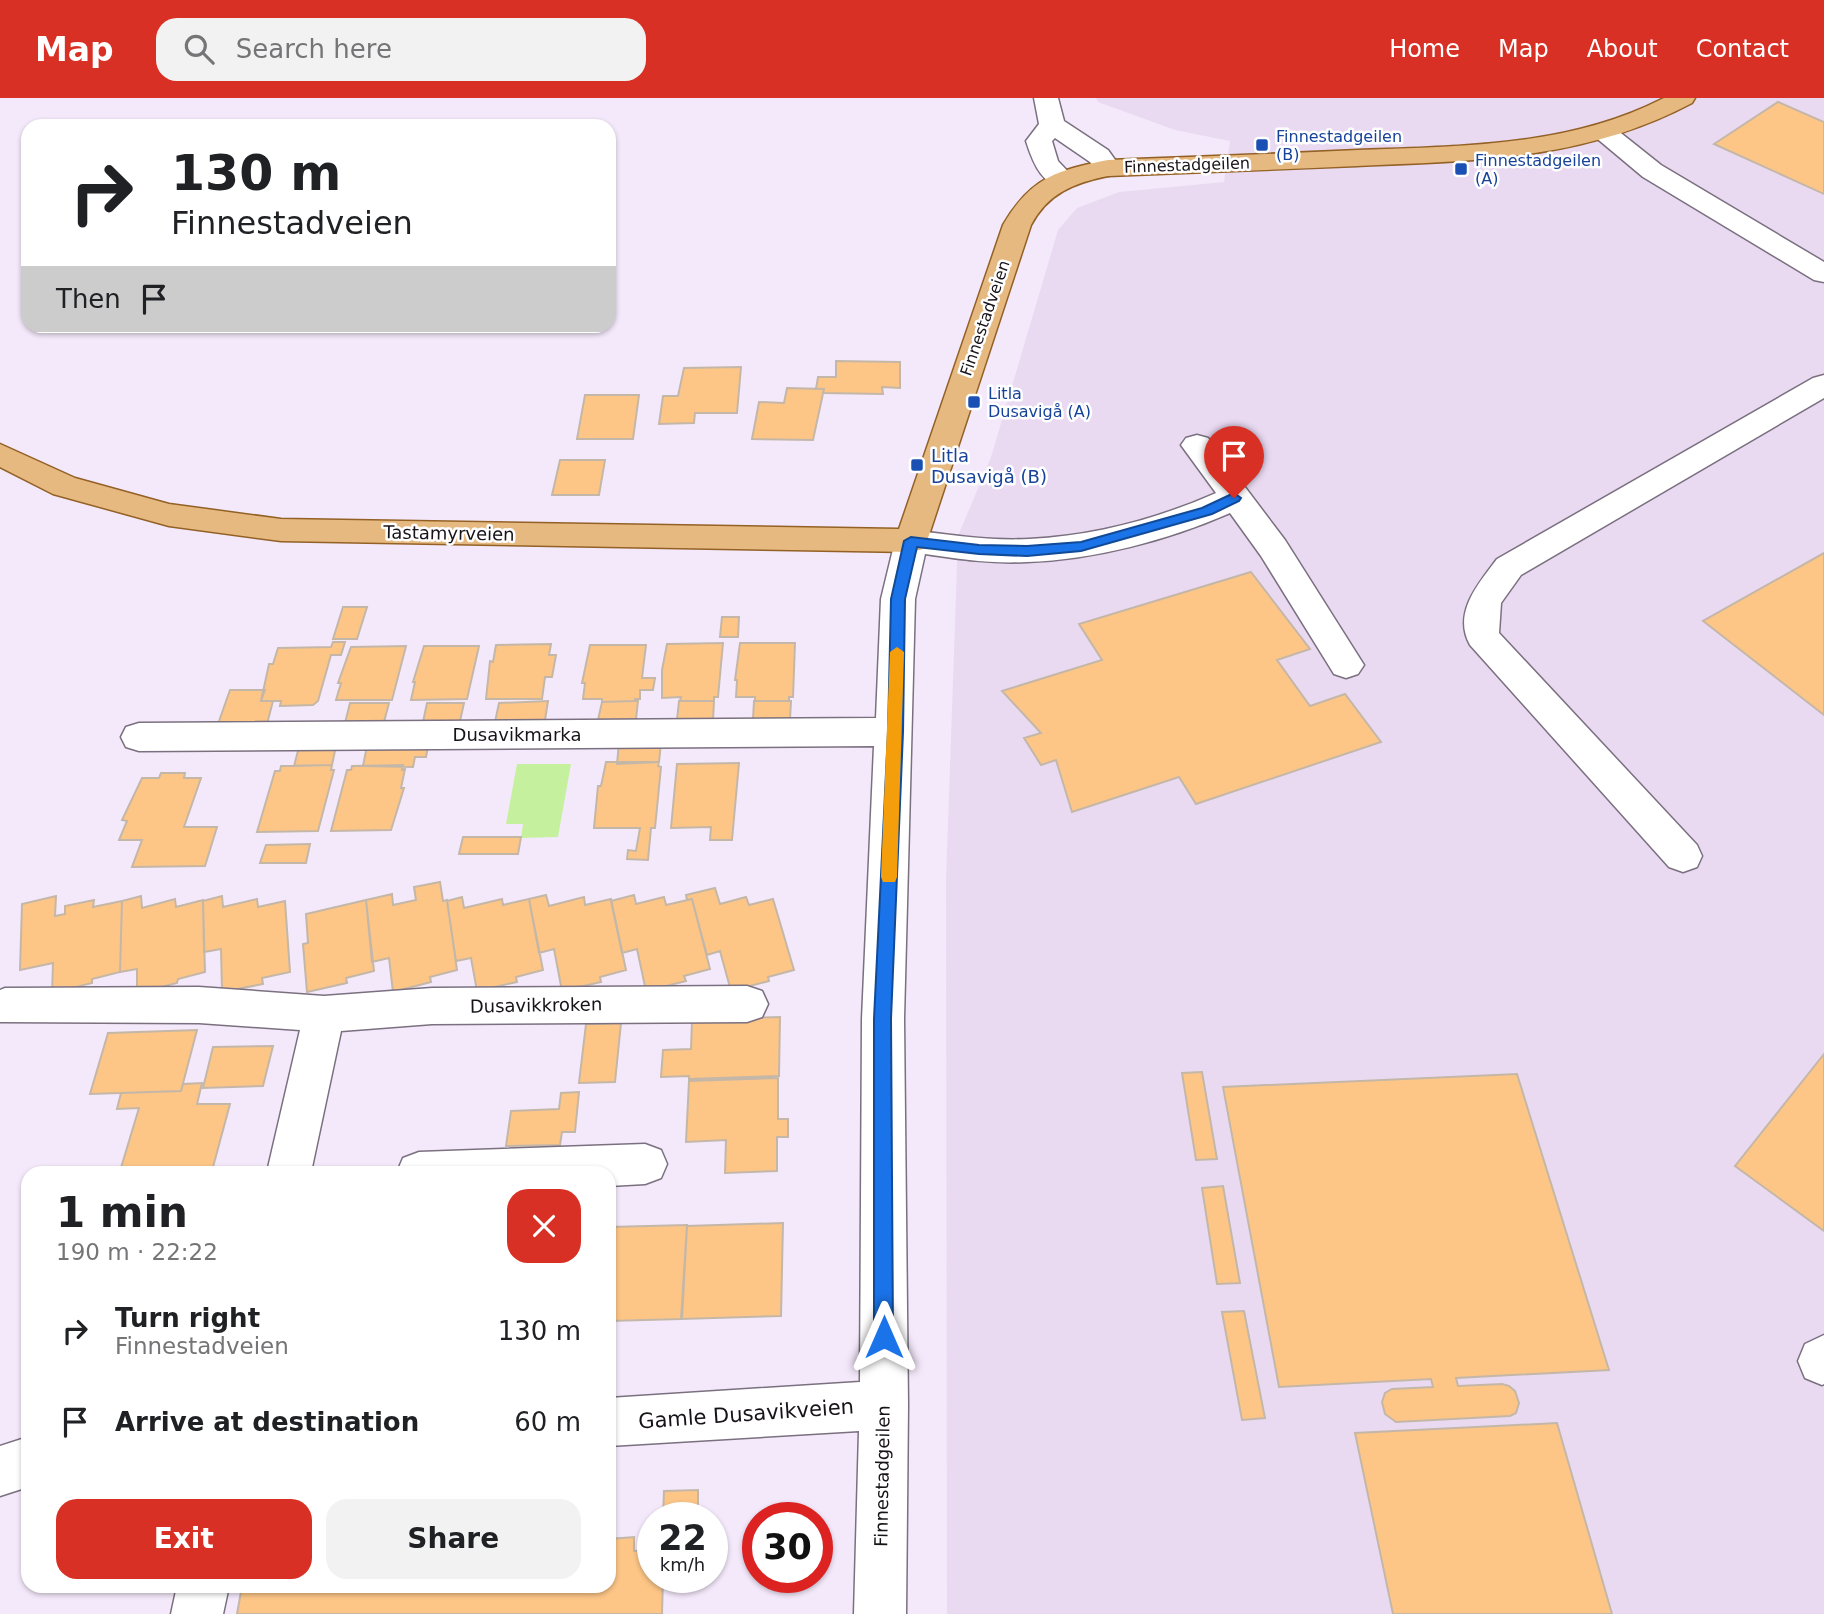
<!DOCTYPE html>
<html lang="en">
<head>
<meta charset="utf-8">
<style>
	:root { --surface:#fff; --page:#f2f2f2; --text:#202124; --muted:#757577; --accent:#d93025 }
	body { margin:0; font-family:"DejaVu Sans",sans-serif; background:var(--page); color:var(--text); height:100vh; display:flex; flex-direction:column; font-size:26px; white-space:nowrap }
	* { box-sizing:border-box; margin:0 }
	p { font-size:23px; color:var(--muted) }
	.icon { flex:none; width:38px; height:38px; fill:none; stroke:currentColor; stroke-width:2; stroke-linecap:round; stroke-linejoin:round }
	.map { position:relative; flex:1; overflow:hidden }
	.drawer { position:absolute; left:21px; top:1068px; width:595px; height:427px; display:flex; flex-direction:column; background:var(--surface); border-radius:21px; box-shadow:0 2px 5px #0004 }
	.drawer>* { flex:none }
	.hud { position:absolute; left:21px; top:21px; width:595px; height:214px; border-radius:21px; box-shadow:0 2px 5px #0004; background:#fff; color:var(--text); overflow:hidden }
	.speed { position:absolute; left:637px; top:1404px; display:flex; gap:14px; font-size:35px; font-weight:700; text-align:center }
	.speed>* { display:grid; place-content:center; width:91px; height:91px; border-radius:50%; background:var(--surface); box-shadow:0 2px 5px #0004; line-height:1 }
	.speed small { font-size:18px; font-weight:400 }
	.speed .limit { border:10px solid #d22; background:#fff; color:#111 }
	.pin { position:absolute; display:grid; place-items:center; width:60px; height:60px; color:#fff; margin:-72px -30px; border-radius:50% 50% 50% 0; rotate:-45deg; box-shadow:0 0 7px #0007 }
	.pin .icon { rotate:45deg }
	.me { position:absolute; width:77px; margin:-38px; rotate:0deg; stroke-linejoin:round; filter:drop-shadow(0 0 5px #0008) }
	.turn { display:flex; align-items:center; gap:24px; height:147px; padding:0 35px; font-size:32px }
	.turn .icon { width:91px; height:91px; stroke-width:2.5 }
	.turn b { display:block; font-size:49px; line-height:60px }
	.then { display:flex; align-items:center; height:66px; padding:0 35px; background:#0003; gap:14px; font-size:26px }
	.round { display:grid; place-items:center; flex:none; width:74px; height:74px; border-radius:21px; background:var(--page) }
	.headline { display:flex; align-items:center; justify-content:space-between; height:119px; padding:0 35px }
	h1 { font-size:42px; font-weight:700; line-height:52px }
	.primary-button { display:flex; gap:14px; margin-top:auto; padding:14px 35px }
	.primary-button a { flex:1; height:80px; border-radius:21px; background:var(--accent); color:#fff; font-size:28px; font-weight:700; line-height:80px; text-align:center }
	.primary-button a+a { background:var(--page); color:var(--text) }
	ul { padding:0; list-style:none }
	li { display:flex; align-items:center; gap:21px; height:91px; padding:0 35px }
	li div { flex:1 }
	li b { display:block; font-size:26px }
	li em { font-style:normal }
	header { display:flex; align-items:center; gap:42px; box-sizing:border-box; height:98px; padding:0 35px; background:var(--accent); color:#fff }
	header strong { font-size:33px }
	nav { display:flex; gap:38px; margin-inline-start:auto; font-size:24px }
	.search { width:490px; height:63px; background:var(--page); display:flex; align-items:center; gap:18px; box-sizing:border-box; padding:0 24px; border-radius:21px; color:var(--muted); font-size:26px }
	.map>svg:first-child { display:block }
	.built { fill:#e9daf2 }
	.green { fill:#c5f19e }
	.building { fill:#fdc687; stroke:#c5b7a8; stroke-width:2 }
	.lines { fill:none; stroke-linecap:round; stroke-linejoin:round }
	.minor-casing { stroke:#7a707f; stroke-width:3 }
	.major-casing { stroke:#936125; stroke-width:3 }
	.minor { fill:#fff; fill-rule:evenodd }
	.major { fill:#e6b980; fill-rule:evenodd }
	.route { fill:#1a73e8; stroke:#114b97; stroke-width:2 }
	.slow { fill:#f59e0b }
	.transit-dot { fill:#1a4fb4; stroke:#fff; stroke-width:2.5 }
	.labels { text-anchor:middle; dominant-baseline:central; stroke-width:5; stroke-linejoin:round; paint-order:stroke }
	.far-transit-label { font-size:16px; fill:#164399; stroke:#fff; text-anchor:start }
	.far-street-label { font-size:16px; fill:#171319; stroke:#fff }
	.transit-label { font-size:18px; fill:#164399; stroke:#fff; text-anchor:start }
	.street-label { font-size:18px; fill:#171319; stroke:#fff }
	.near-street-label { font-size:21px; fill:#171319; stroke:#fff }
</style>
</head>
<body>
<header>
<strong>Map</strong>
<div class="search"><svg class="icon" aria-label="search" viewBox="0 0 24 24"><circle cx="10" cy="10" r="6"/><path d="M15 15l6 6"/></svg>Search here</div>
<nav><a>Home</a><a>Map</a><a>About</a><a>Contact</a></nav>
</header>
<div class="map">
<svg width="1824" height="1516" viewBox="0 0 1824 1516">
	<rect width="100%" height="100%" fill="#f4e9fb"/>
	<!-- built -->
	<path class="built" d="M1096,0H1824V1516H947L946,783L958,438L991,359L1058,132L1077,110L1119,94L1224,84L1230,43L1175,32L1098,4Z"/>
	<!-- green -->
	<path class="green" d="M517,666H571L558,739L521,740L523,726H506Z"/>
	<!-- building -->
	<path class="building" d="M1778,4L1824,24V96L1714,46Z
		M836,263L900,264V290L882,289L883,296L823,295L824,291H816L818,279H836Z
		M741,269L737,315H695L694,325L659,326L663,298H678L684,270Z
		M787,290L824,291L813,342L752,341L759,304L784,305Z
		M585,297H639L633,341H577Z
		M560,362H605L599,397H552Z
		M1824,455V617L1703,523Z
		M1251,474L1310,551L1277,562L1310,608L1345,596L1381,644L1196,706L1179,679L1072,714L1056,662L1041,667L1024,640L1041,635L1002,593L1102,562L1079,526Z
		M343,509H367L357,541H333Z
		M722,519H739L738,539H720Z
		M333,544H345L341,557H331L318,603L313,607L280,608L281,603H261L269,566H273L278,550L331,549Z
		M723,545L718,599H714V603H680L681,599L662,600V572L667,546Z
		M740,545H795L793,599H789V603H755V599H736L737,582H735Z
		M551,546L549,557H556L552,579H545L542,601H486L490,563L493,564L496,547Z
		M590,547H646L642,580H655L653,592H640V601H635V603L602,604V601H583L585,585H582Z
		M406,548L392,602H336L341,585H338L351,549Z
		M424,548H479L467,601L411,602L415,584H413Z
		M230,592H265L261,603H273L267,626H218Z
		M548,603L545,622L495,624L499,605Z
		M635,603H638L636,621L598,622L602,604Z
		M679,603H714L713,622H677Z
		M754,603H791L790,621H753Z
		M350,605H389L384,624L345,625Z
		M427,605H464L460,623L423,624Z
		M619,645H661L659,664L617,666Z
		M336,648L332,667L294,668L299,649Z
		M367,648L428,649L426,659H415L413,669L363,668Z
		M606,664H659L658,668L661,669L655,730H651L648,762L627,761L628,752L636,753L640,730H594L598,688H601Z
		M739,665L732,742H710L711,729L671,730L677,666Z
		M332,667L331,672H334L318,733L257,734L275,673H280L281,668Z
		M403,667L402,672L405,671L401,690H404L391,732L331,733L347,672H351L352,668Z
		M161,675H185L184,680H201L184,729H217L205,768L132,769L142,742H119L127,723L122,722L142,680H159Z
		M463,739H521L518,756H459Z
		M310,746L306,765H260L266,747Z
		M440,784L443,803L447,802L457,872L430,879L431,884L393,894L389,860L372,864L366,802L392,796L393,807L416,802L414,789Z
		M715,790L720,806L746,799L749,807L773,801L794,872L768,879L769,883L731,893L720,853L707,857L692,801L687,802L686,797Z
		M546,797L549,808L584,799L585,807L611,801L626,872L600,879L601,884L562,893L554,851L539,855L529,801Z
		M634,797L636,806L664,799L666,807L692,801L710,871L684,878L686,883L646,893L637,851L622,855L611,803Z
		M56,798L55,818L65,816V808L94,802L93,809L122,803L120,874L92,881V885L52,895L53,865L20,872L22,806Z
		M141,798L142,810L175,801L176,809L203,802L205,874L178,881L177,885L137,895V871L120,874L122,803Z
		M222,798L223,809L257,801L258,809L285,803L290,874L262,880L263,886L222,894L221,851L204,854L203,803Z
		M462,799L464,810L502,801L503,807L529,801L543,872L516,879L517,884L477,893L471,860L456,863L447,803Z
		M366,802L374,873L346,880L347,885L307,894L303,846L308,845L306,816Z
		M780,919L779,978L689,981V978L661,979L663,952L691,951L692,922Z
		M621,925L615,984L579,985L586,926Z
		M197,932L181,993L90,996L108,935Z
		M273,948L263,988L203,990L213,949Z
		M1824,956V1133L1735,1068Z
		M1202,974L1217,1061L1196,1062L1182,975Z
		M1517,976L1609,1272L1456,1280L1458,1288L1502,1286L1509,1288L1515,1293L1519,1305L1516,1315L1510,1318L1396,1324L1385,1316L1382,1304L1385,1295L1392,1291L1433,1289L1431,1281L1279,1289L1223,989Z
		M778,980V1021H788V1039H777V1073L725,1075L726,1042L686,1044L689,983Z
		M202,985L197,1006H230L213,1069L120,1073L139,1010L117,1011L121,995L181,993L183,986Z
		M579,994L575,1034H562L560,1047L506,1048L511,1013L559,1011L561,995Z
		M201,1070L200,1074H119L120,1073Z
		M1223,1088L1240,1185L1217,1186L1202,1090Z
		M783,1125L781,1218L682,1221L687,1128Z
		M687,1127L681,1221L609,1223V1129Z
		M1244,1213L1265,1320L1242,1322L1222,1214Z
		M1557,1325L1612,1516H1393L1355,1335Z
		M698,1392V1419H663L664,1393Z
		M634,1439V1453L653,1452V1479H663L662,1516H237L242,1488H609V1441Z"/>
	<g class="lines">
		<!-- minor casing -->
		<g class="minor-casing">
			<path id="minor" d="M1034,0H1058L1064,23L1108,52L1121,70L1117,76L1108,78L1099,76L1090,64L1055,40L1052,43L1058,63L1075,81L1071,87C1044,94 1033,65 1026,43L1039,26Z
				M1603,25L1612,28L1661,67L1824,164V184L1814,182L1643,79L1594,38L1590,33L1594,28Z
				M1824,277V300L1521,477L1501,505L1499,535L1697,747L1702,758L1697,769L1683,774L1669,769L1470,547C1452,515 1479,485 1497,461L1813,280Z
				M1197,337L1208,340L1285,442L1364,567L1358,576L1346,580L1334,576L1261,458L1230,415C1168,442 1094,462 1027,464C992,466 958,461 925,456L915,501L904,921L908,1307L906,1516H854L859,1333L609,1348V1300L860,1284L862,921L874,648L139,653L126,649L121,639L126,629L139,625L876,620L881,501L895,443L899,435L911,432C950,437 990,443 1029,441C1093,438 1157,421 1216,395L1181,347L1186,340Z
				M747,888L762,893L768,906L762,919L747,924L432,926L341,933L311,1074H267L300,932L199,925L0,924V892L5,890L199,889L324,898L432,890Z
				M645,1046L661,1052L667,1066L661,1080L645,1086L609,1088V1074H397L403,1060L419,1054Z
				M1824,1237V1286L1822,1287L1805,1280L1798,1263L1805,1246Z
				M28,1339V1389L0,1398V1348Z
				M177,1488H229L223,1516H171Z"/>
		</g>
		<!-- major casing -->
		<g class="major-casing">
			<path id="major" d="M1664,0H1695L1692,5C1585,62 1475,63 1357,68C1274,72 1191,75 1108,78C1074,85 1048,95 1031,127L927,443L923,451L911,454L281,443L169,428L53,396L0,369V346L75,380L169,406L281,421L899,431L1003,127C1030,80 1057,72 1108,62C1191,59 1275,56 1358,52C1462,48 1569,49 1664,0Z"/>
		</g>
		<!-- minor -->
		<use href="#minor" class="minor"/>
		<!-- major -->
		<use href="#major" class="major"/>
	</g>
	<!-- route -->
	<path class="route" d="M1234,395L1241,400L1239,403L1212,416L1081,453L1027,458L979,456L917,449L905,501L903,634L891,921L893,1239L890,1245L884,1248L877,1245L874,1239V921L888,634L891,501L904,443L911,439L979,447L1027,448L1081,444L1202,410Z"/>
	<!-- slow -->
	<path class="slow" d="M897,549L904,554L897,779L895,784H883L881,779L890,554Z"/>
	<!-- markers -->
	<g class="transit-dot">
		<rect x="1255" y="40" width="14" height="14" rx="3.5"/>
		<rect x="1454" y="64" width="14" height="14" rx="3.5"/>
		<rect x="967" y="297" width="14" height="14" rx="3.5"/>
		<rect x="910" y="360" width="14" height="14" rx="3.5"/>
	</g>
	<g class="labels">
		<!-- far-transit labels -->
		<g class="far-transit-label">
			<text x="1276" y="38">Finnestadgeilen<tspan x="1276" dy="18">(B)</tspan></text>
			<text x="1475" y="62">Finnestadgeilen<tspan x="1475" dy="18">(A)</tspan></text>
			<text x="988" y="295">Litla<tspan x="988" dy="18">Dusavigå (A)</tspan></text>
		</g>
		<!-- far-street labels -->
		<g class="far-street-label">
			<text transform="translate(1187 67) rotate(-2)">Finnestadgeilen</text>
			<text transform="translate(985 220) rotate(-71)">Finnestadveien</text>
		</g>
		<!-- transit labels -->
		<g class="transit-label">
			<text x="931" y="357">Litla<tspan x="931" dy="21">Dusavigå (B)</tspan></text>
		</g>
		<!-- street labels -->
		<g class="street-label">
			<text transform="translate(449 435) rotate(1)">Tastamyrveien</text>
			<text x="517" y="636">Dusavikmarka</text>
			<text transform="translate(536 907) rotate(-1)">Dusavikkroken</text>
			<text transform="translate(882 1378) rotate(-89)">Finnestadgeilen</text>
		</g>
		<!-- near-street labels -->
		<g class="near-street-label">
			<text transform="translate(746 1316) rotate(-4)">Gamle Dusavikveien</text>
		</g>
	</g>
</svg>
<div class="speed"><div>22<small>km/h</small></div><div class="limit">30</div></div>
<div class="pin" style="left:1234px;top:400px;background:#d93025"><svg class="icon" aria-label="arrive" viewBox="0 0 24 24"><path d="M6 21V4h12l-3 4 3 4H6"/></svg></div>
<svg class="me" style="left:884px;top:1239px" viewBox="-20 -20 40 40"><path d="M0-17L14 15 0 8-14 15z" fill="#1a73e8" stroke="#fff" stroke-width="4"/></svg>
<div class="hud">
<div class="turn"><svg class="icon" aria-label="right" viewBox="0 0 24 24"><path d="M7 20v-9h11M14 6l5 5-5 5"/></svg><div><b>130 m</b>Finnestadveien</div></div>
<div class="then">Then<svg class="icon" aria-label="arrive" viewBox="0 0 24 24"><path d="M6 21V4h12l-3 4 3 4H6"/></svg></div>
</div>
<section class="drawer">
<div class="headline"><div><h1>1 min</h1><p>190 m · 22:22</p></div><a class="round" style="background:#d93025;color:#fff"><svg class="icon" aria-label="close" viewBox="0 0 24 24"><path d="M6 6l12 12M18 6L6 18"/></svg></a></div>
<ul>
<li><svg class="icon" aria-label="right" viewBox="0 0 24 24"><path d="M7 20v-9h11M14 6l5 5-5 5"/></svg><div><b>Turn right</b><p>Finnestadveien</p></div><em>130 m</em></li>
<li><svg class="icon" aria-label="arrive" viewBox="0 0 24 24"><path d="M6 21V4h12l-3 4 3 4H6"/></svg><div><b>Arrive at destination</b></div><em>60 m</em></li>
</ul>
<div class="primary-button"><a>Exit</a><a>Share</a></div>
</section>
</div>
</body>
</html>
